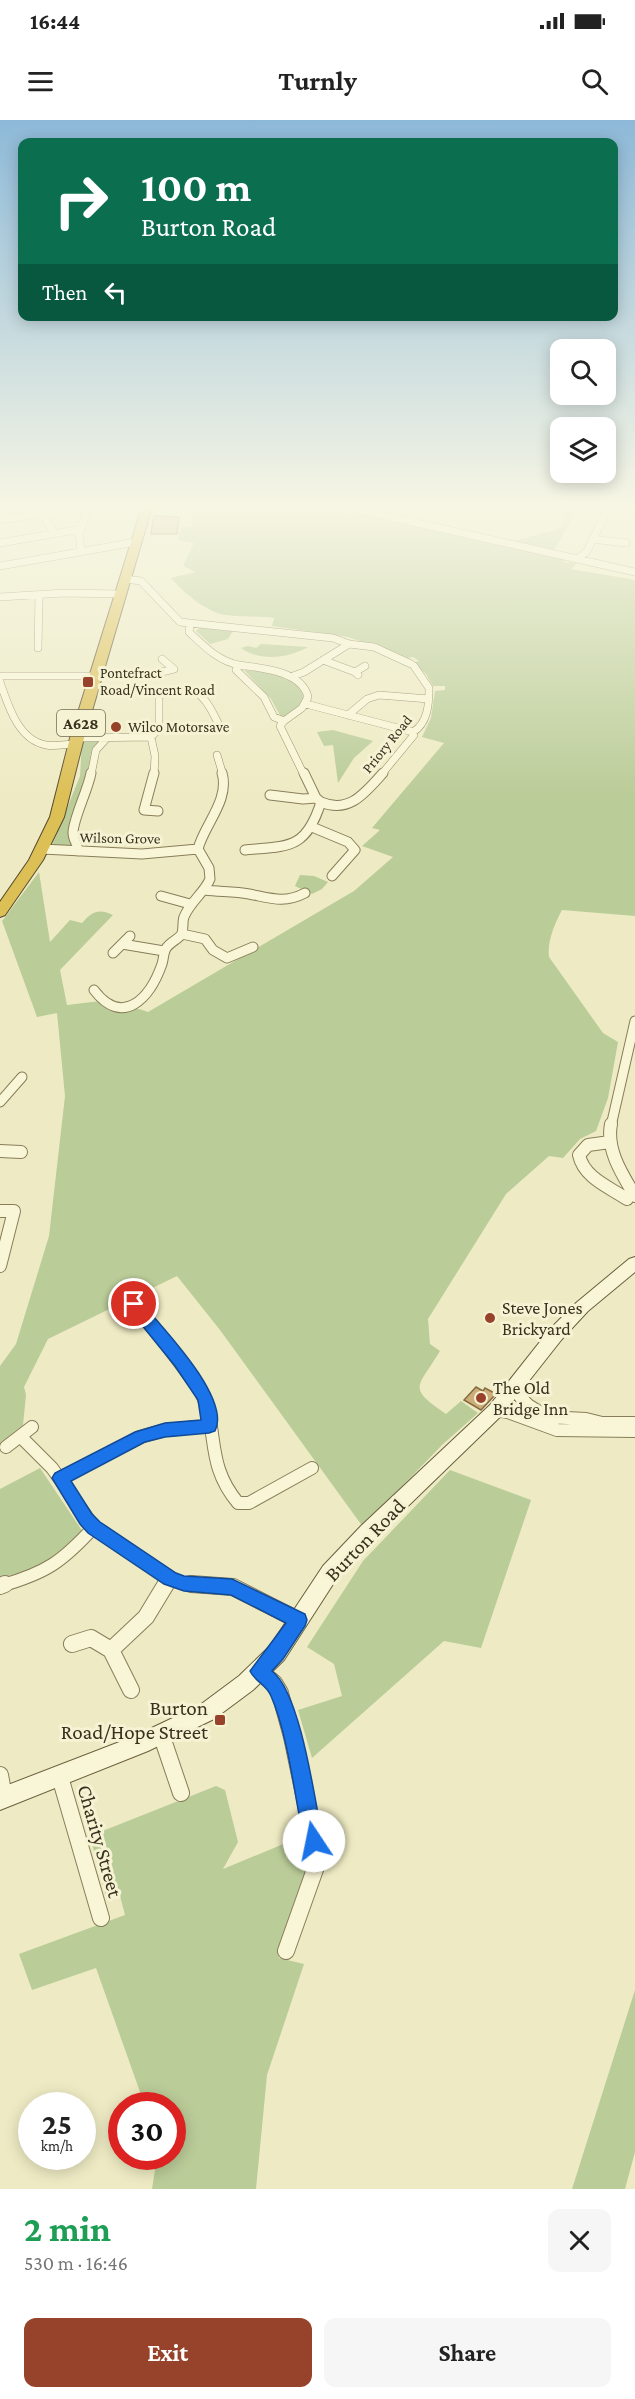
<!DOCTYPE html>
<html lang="en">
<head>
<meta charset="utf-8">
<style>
	:root { --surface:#fff; --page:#f6f6f6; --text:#222; --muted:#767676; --accent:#97422b }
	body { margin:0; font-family:"Crimson Pro",serif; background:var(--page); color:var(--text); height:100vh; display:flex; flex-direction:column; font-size:22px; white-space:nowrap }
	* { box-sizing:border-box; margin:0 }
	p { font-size:20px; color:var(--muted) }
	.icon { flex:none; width:33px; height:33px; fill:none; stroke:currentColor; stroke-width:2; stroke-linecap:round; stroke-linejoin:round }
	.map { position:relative; height:2069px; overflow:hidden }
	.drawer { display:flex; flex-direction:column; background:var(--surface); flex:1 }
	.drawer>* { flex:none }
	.top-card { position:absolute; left:18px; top:18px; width:600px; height:183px; border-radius:12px; box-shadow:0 3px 15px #0003; background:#0b6e4f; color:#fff; overflow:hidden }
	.controls { position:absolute; left:550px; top:219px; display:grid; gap:12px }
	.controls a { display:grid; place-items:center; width:66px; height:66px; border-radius:12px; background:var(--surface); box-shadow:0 3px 15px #0003; font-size:30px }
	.speed { position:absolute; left:18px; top:1972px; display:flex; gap:12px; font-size:30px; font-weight:700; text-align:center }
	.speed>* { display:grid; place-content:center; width:78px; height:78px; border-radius:50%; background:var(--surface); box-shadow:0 3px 15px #0003; line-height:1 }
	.speed small { font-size:15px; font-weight:400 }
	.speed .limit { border:9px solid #d22; background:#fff; color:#111 }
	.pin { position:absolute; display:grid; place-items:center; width:51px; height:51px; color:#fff; margin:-26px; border:3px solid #fff; border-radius:50%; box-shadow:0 2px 6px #0007 }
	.me { position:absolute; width:66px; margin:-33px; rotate:349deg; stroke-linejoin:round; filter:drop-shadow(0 0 4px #0008) }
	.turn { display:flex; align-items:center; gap:21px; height:126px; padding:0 24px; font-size:27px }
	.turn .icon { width:78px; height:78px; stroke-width:2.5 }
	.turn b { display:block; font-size:42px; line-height:51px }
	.then { display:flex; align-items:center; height:57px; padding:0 24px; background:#0003; gap:12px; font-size:22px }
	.round { display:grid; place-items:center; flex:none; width:63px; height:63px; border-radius:12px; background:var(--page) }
	.head { display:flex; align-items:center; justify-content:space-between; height:102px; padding:0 24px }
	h1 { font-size:36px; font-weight:700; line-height:45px; color:#1e9e55 }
	.button { display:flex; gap:12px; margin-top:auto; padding:12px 24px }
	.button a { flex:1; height:69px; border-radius:12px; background:var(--accent); color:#fff; font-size:24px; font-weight:700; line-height:69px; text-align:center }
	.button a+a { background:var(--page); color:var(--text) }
	.status { display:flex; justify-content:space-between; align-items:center; height:42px; padding:0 30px; background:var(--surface); direction:ltr }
	.status svg { height:16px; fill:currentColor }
	header { display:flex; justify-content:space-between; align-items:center; height:78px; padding:0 24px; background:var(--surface); font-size:27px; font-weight:700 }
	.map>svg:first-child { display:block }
	.green { fill:#bacc98 }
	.building { fill:#ccae7a; stroke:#876c40; stroke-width:1.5 }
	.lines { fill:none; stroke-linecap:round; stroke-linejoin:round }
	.street-far3-casing { stroke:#887d5a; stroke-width:8 }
	.street-far2-casing { stroke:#887d5a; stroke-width:11 }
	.street-far1-casing { stroke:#887d5a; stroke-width:14 }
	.street-casing { stroke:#887d5a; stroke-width:18 }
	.secondary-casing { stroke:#6a5e3e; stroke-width:2 }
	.highway-casing { stroke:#564a2f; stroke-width:2 }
	.street-far3 { stroke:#f9f6d7; stroke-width:7 }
	.street-far2 { stroke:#f9f6d7; stroke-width:9 }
	.street-far1 { stroke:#f9f6d7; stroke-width:12 }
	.street { stroke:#f9f6d7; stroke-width:16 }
	.secondary { fill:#f9f6d7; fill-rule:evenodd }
	.highway { fill:#dcbf55; fill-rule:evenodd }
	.route { fill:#1a73e8; stroke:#114b97; stroke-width:1.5 }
	.poi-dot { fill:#97422b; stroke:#f5f3d3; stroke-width:2 }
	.labels { text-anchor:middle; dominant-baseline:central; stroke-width:6; stroke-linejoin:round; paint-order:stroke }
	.far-poi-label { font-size:15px; fill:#38311e; stroke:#f5f3d3; text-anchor:start }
	.far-street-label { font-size:15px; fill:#38311e; stroke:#f5f3d3 }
	.shield { fill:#f5f3d3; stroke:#716b54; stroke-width:1.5 }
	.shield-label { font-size:16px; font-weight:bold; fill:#38311e }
	.poi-label { font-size:18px; fill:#38311e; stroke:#f5f3d3; text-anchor:start }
	.near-street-label { font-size:21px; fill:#38311e; stroke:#f5f3d3 }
	.near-poi-label { font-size:21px; fill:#38311e; stroke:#f5f3d3; text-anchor:end }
</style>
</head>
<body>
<div class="status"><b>16:44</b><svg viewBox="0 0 49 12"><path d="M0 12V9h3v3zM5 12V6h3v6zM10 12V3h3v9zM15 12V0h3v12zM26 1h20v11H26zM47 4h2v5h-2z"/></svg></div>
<header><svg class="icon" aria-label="menu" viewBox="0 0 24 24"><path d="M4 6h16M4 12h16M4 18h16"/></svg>Turnly<svg class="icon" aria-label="search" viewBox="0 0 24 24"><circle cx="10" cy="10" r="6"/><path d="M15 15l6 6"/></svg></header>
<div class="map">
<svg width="635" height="2069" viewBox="0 0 635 2069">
	<rect width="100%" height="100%" fill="#eeebc4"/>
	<!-- green -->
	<path class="green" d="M194,387H312L350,395L356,391L565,437L564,442L577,443L571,449L635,460V796L562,790C555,803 547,821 549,837L603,913L618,922L608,978L596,1011L580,1019L563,1038L549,1036L506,1074L428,1199L430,1224L440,1231C418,1268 406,1267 446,1294L461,1281L478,1293L442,1325L363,1407L220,1210L177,1156L48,1219L24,1267L26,1275L23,1305L0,1323V1246L16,1224L49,1116L65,976L57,893L37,897L2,801L39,752L50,822L70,800L82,803C92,792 98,788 113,795L60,850L67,885C78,884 89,882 101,881C106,880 142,889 148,892L354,771L393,737L362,726L380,710L372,708L444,623L422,617L431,598L435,571L445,570V566H433L426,554L413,543L419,541L413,537L407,538L348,517L272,506L274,498C259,496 242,497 226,495C207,493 183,472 171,458L196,452L183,446L194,423L178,420L181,407H191Z
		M560,387H577L571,402L554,430L515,421L561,408L565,398Z
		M199,508H202L234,509L228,519L210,524L196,511Z
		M261,524L308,527C289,538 260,542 241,528L248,526L256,528Z
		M244,550C262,549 299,553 303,575C304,581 302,584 298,588C292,592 288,596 281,597L271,579Z
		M333,610L373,621L354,638L338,663L333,625L324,626L317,612Z
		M86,620H102L95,629L73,727L55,726L53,723L80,656L82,622Z
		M300,755L314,756L328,762L322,769L312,774L295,766Z
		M40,1348L83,1412C53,1440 40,1448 0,1458V1369Z
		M450,1350L531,1380L481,1528L444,1521L312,1638L298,1590L342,1576L334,1544L307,1527L363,1441Z
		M216,1666L225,1670L238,1722L223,1749L305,1715L312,1742L279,1838L304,1844L267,1955L256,2069H152L157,2037H172V1986H145L96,1848L32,1870L19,1834L125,1795L120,1776L107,1780L90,1716Z
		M635,1870V2032L625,2069H572Z"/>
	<!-- building -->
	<path class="building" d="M154,396L179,397L177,414H151Z
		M476,1267L483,1271L485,1268L496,1274L481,1290L464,1280Z"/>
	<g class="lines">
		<!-- street-far3 casing -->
		<g class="street-far3-casing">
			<path id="street-far3" d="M346,387L635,452
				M42,393L54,413
				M0,400L80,387
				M592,419L626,423
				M0,423L81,409
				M81,431L79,414L89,387
				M579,438L587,431L606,393L605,389
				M0,446L136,422
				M125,459L141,461L180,502L333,518L349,524L374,527L411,544
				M0,477L64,473L120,474
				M190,505L189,512C204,526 218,541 239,545L236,550L264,577L274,597L284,601L280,606L304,655
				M38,528L39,475
				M323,540L355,552
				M239,545C262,548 302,551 308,577L302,588L284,601
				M358,555L355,552L365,546
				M0,556H146L174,549L162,539
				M293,556L304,552L349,524
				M0,562C8,585 18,620 46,625C55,627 66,624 75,624
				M306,584L413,612
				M348,595L367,579L379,575L429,579
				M151,617L155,636L154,655
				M77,618L151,617L159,609V576C194,559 204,574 219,605
				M217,635L223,655
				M91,655L96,630L107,618
				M381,655L414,615L413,612C428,603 429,584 429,568L414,546"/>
		</g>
		<!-- street-far2 casing -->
		<g class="street-far2-casing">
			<path id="street-far2" d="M154,653L144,690L158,691
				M270,675L303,679L316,678
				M321,682C349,694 365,673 383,653
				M312,707L348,722L355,730L332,756
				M42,729L142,734L198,729
				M198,729C204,705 230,680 222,653
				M245,730C290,726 306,729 321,682L316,678L304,653
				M78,731C78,724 73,720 73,713C73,699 88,670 91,653
				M205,770C219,772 234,771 249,774C270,778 284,784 305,773
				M161,776L190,784
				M182,814L205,819L213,830L227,838L253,827
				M122,824L164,831
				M113,833L130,816
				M94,870C123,908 150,878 162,844C164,838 163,832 167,827C171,822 178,819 181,815C184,811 182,802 184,797C190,782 204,773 210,759L209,748L198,729
				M0,982L22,957
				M611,1006L635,901"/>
		</g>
		<!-- street-far1 casing -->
		<g class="street-far1-casing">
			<path id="street-far1" d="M611,1004C606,1030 622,1054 635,1076
				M610,1022L588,1025L579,1035C584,1058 609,1067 627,1079
				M0,1031L21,1032
				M0,1091H14L0,1146
				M134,1181L200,1270C220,1310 204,1342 238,1383H249L312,1348
				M129,1201L141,1195
				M513,1269L528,1285L547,1297L586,1299L602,1303H635
				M496,1290L508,1292L557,1310L635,1311
				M21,1317L52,1348L94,1407L170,1458L184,1464L215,1466
				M6,1327L32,1307
				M61,1358L140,1317L165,1310L209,1306
				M0,1466C46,1453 62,1442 94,1407
				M165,1466L170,1458"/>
		</g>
		<!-- street casing -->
		<g class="street-casing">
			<path id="street" d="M191,1464L233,1467L298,1500
				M0,1466L5,1464
				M72,1524L91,1518L111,1530L131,1570
				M111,1530L146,1497L166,1464
				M260,1551L274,1563L280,1573L292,1617L318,1741L286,1831
				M161,1614L181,1673
				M0,1655L4,1677
				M60,1657L101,1798"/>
		</g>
		<!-- secondary casing -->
		<g class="secondary-casing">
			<path id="secondary" d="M635,1137V1152L588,1191L562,1219L502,1295L375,1418L337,1458L284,1540L253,1570L214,1599L148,1631L0,1690V1668L135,1616L200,1585L239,1556L270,1526L323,1446L361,1406L490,1285L550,1209L576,1183L629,1139Z"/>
		</g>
		<!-- highway casing -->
		<g class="highway-casing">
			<path id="highway" d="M142,387H152L84,618L64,697L43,740L5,795L0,797V782L29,740L50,697L70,618Z"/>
		</g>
		<!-- street-far3 -->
		<use href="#street-far3" class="street-far3"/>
		<!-- street-far2 -->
		<use href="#street-far2" class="street-far2"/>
		<!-- street-far1 -->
		<use href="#street-far1" class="street-far1"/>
		<!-- street -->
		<use href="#street" class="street"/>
		<!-- secondary -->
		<use href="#secondary" class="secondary"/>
		<!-- highway -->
		<use href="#highway" class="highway"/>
	</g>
	<!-- sky -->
	<linearGradient id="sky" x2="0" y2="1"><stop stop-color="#8db9d8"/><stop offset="0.57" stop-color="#f7f6e4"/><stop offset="1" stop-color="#f7f6e4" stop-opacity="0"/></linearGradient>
	<rect width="635" height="677" fill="url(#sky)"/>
	<!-- route -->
	<path class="route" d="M134,1179L139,1180C160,1205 232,1278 215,1311L209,1313L165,1317L145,1322L71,1361L92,1394L100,1402L176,1453L184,1456L232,1459L305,1494L307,1500L305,1506L283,1539L272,1551C301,1573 315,1682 323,1721L321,1728L314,1731L306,1728L304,1721C295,1678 288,1615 271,1576C267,1565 255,1562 250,1551L286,1503L231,1475L184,1471L164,1464L88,1413L80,1404L52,1358L55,1353L135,1312L165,1303L201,1300L198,1280L175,1246L128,1188L126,1184L128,1180Z"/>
	<!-- markers -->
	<g class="poi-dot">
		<rect x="82" y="556" width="12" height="12" rx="3"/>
		<circle cx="116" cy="607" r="6"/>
		<circle cx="490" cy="1198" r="6"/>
		<circle cx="481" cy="1278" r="6"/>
		<rect x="214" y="1594" width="12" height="12" rx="3"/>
	</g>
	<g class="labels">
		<!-- far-poi labels -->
		<g class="far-poi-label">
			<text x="100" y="553">Pontefract<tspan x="100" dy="17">Road/Vincent Road</tspan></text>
			<text x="128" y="607">Wilco Motorsave</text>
		</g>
		<!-- far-street labels -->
		<g class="far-street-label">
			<text transform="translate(387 624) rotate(-51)">Priory Road</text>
			<text transform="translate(120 718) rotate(1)">Wilson Grove</text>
		</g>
		<!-- shield labels -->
		<rect class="shield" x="57" y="590" width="48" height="26" rx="4.5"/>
		<g class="shield-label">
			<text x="81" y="603">A628</text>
		</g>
		<!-- poi labels -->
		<g class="poi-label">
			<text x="502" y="1188">Steve Jones<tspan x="502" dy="21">Brickyard</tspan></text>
			<text x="493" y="1268">The Old<tspan x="493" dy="21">Bridge Inn</tspan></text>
		</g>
		<!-- near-street labels -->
		<g class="near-street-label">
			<text transform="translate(365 1420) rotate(-46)">Burton Road</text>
			<text transform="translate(100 1721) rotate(74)">Charity Street</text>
		</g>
		<!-- near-poi labels -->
		<g class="near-poi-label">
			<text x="208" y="1588">Burton<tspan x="208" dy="24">Road/Hope Street</tspan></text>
		</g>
	</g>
</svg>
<div class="controls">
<a><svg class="icon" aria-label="search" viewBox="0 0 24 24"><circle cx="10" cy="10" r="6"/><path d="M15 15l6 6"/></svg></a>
<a><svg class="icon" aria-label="layers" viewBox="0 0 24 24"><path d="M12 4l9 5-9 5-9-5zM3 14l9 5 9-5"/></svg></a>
</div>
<div class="speed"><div>25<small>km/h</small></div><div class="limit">30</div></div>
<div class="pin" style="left:134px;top:1184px;background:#d93025"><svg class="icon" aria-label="arrive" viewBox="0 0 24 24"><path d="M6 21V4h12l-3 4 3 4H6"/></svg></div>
<svg class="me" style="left:314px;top:1721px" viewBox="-20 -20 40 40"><circle r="19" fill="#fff"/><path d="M0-13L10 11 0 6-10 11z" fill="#1a73e8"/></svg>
<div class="top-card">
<div class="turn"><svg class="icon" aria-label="right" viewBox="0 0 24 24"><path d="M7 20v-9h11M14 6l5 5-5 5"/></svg><div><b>100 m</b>Burton Road</div></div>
<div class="then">Then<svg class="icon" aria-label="left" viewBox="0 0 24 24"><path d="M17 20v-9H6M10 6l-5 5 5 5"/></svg></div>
</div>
</div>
<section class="drawer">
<div class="head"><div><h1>2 min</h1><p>530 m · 16:46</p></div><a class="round"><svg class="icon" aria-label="close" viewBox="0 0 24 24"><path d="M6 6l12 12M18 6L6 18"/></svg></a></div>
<div class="button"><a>Exit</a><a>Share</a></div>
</section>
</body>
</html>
